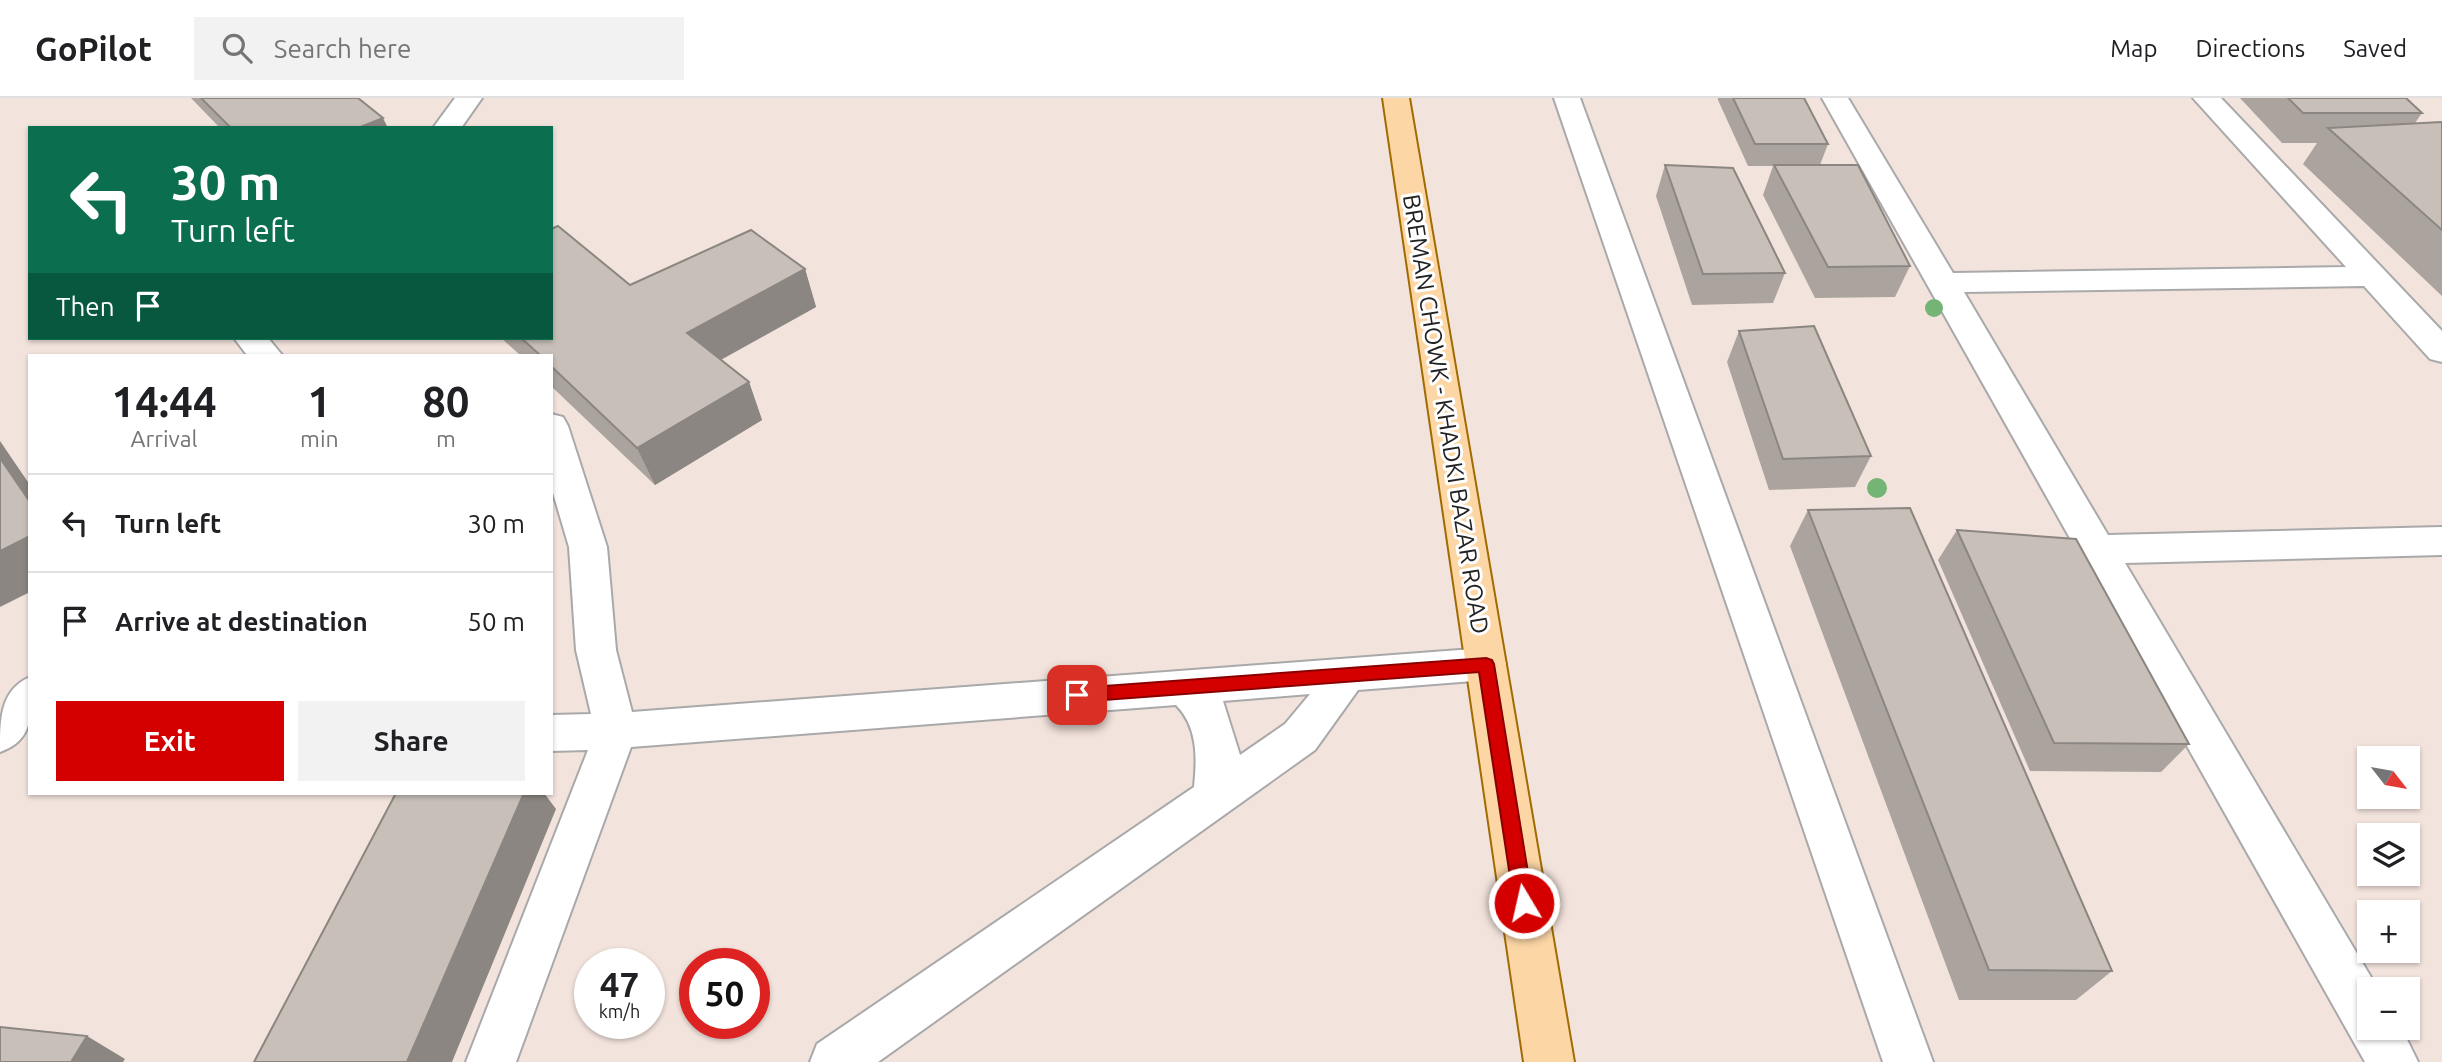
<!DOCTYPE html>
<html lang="en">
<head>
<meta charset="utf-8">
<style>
	:root { --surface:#fff; --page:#f2f2f2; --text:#202124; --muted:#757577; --line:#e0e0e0; --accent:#d40000 }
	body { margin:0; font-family:Ubuntu,sans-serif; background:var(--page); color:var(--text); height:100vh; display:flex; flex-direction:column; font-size:26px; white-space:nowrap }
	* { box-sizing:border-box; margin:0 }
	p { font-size:23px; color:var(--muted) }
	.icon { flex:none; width:38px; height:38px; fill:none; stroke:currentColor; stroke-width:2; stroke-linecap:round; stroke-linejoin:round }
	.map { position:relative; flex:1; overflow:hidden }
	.drawer { position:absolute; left:28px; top:256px; width:525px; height:441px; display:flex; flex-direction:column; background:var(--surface); border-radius:0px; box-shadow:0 2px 5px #0004 }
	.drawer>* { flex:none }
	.banner { position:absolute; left:28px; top:28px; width:525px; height:214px; border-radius:0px; box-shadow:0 2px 5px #0004; background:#0b6e4f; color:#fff; overflow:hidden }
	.needle { width:46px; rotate:121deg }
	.buttons { position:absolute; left:2357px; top:648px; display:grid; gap:14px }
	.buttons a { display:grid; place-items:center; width:63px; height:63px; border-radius:0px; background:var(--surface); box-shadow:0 2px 5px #0004; font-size:35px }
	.speed { position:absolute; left:574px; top:850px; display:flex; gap:14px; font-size:35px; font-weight:700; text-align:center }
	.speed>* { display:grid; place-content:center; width:91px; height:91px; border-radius:50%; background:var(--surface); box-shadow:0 2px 5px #0004; line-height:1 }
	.speed small { font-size:18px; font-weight:400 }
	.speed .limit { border:10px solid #d22; background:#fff; color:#111 }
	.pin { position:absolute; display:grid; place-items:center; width:60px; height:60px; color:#fff; margin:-30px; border-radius:14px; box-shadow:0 4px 10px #0006 }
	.me { position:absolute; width:77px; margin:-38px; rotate:351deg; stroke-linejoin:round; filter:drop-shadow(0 0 5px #0008) }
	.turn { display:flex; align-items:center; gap:24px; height:147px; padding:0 28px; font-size:32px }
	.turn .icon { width:91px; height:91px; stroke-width:2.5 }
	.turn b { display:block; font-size:49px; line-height:60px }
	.then { display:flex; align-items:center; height:66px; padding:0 28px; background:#0003; gap:14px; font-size:26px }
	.eta { display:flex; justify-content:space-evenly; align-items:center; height:119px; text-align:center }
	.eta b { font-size:42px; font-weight:700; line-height:49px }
	.button { display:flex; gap:14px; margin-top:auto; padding:14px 28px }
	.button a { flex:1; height:80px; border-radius:0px; background:var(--accent); color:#fff; font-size:28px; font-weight:700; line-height:80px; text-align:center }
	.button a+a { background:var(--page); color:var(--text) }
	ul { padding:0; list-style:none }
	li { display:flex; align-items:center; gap:21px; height:98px; padding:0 28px; border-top:2px solid var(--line) }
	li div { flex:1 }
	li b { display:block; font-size:26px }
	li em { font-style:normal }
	header { display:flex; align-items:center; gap:42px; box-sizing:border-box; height:98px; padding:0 35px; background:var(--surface); border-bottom:2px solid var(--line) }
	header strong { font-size:33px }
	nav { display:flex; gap:38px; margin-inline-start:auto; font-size:24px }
	.search { width:490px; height:63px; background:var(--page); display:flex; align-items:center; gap:18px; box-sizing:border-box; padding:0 24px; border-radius:0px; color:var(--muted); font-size:26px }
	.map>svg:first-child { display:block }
	.military { fill:#f3e3dd; fill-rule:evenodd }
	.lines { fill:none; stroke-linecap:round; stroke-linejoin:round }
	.minor-casing { stroke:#a9a9a9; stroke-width:4 }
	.major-casing { stroke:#a06b00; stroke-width:4 }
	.minor { fill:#fff; fill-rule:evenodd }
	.major { fill:#fcd6a4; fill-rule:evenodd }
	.tree { fill:#74b475 }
	.wall { fill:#aba49e }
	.shaded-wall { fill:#8b8681 }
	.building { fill:#c7bfb8; stroke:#8b8681; stroke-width:2 }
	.route { fill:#d40000; stroke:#8a0000; stroke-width:2 }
	.labels { text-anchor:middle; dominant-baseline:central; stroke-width:6; stroke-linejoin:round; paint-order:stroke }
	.street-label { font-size:24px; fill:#222; stroke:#fff }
</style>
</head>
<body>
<header>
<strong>GoPilot</strong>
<div class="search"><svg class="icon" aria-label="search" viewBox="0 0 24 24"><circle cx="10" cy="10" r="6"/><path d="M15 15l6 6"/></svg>Search here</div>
<nav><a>Map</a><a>Directions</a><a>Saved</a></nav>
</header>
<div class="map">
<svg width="2442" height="964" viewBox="0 0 2442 964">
	<rect width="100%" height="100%" fill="#f2efe9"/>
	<!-- military -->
	<path class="military" d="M0,0H2442V964H0ZM30,30H551V240H30ZM30,257H551V695H30ZM2370,660H2408V698H2370ZM2370,737H2408V775H2370ZM2370,814H2408V852H2370ZM590,866H649V926H590ZM695,866H754V926H695ZM2370,891H2408V929H2370Z"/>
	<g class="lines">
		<!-- minor casing -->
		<g class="minor-casing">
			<path id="minor" d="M455,0H482L461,30H433Z
				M1554,0H1580L1933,964H1883Z
				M1822,0H1848L1953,175L2346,169L2193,0H2221L2442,233V264L2430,261L2364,188L1964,194L2108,437L2442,429V457L2125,465L2378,891H2370V929H2401L2418,964H2365Z
				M234,240H268L282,257H247Z
				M551,316L563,319L568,328L607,449L616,552L632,614L1486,550L1500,554L1506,566L1500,578L1486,582L1358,592L1315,652L878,964H810L817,946L1194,689C1197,660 1198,629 1176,607L631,649L516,964H466L588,652L551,653V617L591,616L576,552L569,449L551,388ZM1310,596L1285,626L1240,657L1223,603Z
				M30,579C30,612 37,641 0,654C0,621 0,592 30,579Z"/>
		</g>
		<!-- major casing -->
		<g class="major-casing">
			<path id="major" d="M1383,0H1409L1574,964H1524Z"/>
		</g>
		<!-- minor -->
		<use href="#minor" class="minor"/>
		<!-- major -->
		<use href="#major" class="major"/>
	</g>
	<!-- trees -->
	<g class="tree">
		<circle cx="1934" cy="210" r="9"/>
		<circle cx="1877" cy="390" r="10"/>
	</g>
	<!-- wall -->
	<path class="wall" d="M191,0H358L388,30H220Z
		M1718,0H1804L1828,46L1820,67L1910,168L1895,199L1815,200L1763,97L1773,68H1748L1718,2Z
		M2240,0H2406L2422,15L2415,25H2442V198L2303,66L2317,45H2282Z
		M1665,67L1785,175L1773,205L1692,207L1656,98Z
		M805,171L816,209L721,262L749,284L762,322L655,387L551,288V257H520L501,240H551L630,187Z
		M1739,233L1871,358L1855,389L1769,392L1727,264Z
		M1808,412L2112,873L2076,902H1959L1790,448Z
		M1957,432L2189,646L2161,674L2030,673L1938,462Z"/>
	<!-- shaded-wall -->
	<path class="shaded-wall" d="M383,20L388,30H358Z
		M805,171L816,209L702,272L687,235Z
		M749,284L762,322L655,387L637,350Z
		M0,343L30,387V404L0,360Z
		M30,438V494L0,509V453Z
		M524,695H544L556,711L452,964H407Z
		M87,938L125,961L123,964H71Z"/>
	<!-- building -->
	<path class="building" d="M201,0H358L383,20L358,30H231Z
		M1733,0H1804L1828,46H1755Z
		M2288,0H2406L2422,15H2303Z
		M2441,24L2442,25V132L2328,30Z
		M1665,67L1733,70L1785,175L1703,176Z
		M1774,67H1858L1910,168L1828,169Z
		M558,128L630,187L751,132L805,171L687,235L749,284L637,350L551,268V257H540L521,240H551V131Z
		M1814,228L1871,358L1783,361L1739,233Z
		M0,360L30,404V438L0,453Z
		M1910,410L2112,873L1989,872L1808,412Z
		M1957,432L2076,441L2189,646L2054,645Z
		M396,695H524L407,964H254Z
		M0,929L87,938L71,964H0Z"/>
	<!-- route -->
	<path class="route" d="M1486,560L1492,562L1494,566L1533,805L1530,811L1524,814L1517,811L1514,805L1479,574L1077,604L1071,602L1068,597L1071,592L1077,590Z"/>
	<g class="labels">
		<!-- street labels -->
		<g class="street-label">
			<text transform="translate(1446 316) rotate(81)">BREMAN CHOWK - KHADKI BAZAR ROAD</text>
		</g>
	</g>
</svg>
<div class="buttons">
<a><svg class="needle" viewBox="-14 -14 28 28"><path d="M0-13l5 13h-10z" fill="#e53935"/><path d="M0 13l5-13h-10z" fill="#757577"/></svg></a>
<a><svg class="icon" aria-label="layers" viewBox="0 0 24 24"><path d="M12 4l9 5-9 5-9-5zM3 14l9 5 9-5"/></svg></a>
<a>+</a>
<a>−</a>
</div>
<div class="speed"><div>47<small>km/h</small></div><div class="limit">50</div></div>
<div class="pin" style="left:1077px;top:597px;background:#d93025"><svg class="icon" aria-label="arrive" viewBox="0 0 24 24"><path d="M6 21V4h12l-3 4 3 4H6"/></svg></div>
<svg class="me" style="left:1524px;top:805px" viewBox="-20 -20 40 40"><circle r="17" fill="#d40000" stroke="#fff" stroke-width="3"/><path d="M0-11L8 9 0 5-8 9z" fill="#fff"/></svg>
<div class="banner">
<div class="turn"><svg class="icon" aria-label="left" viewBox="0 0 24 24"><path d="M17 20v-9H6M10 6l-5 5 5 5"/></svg><div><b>30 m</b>Turn left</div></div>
<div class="then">Then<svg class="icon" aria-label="arrive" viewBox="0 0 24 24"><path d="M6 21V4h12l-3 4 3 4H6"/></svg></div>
</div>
<section class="drawer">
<div class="eta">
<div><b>14:44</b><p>Arrival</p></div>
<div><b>1</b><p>min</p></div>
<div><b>80</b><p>m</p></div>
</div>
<ul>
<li><svg class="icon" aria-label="left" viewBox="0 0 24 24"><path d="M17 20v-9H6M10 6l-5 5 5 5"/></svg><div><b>Turn left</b></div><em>30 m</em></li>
<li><svg class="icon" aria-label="arrive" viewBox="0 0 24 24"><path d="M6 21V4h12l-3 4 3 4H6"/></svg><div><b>Arrive at destination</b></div><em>50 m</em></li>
</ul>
<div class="button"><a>Exit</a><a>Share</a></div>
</section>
</div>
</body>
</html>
